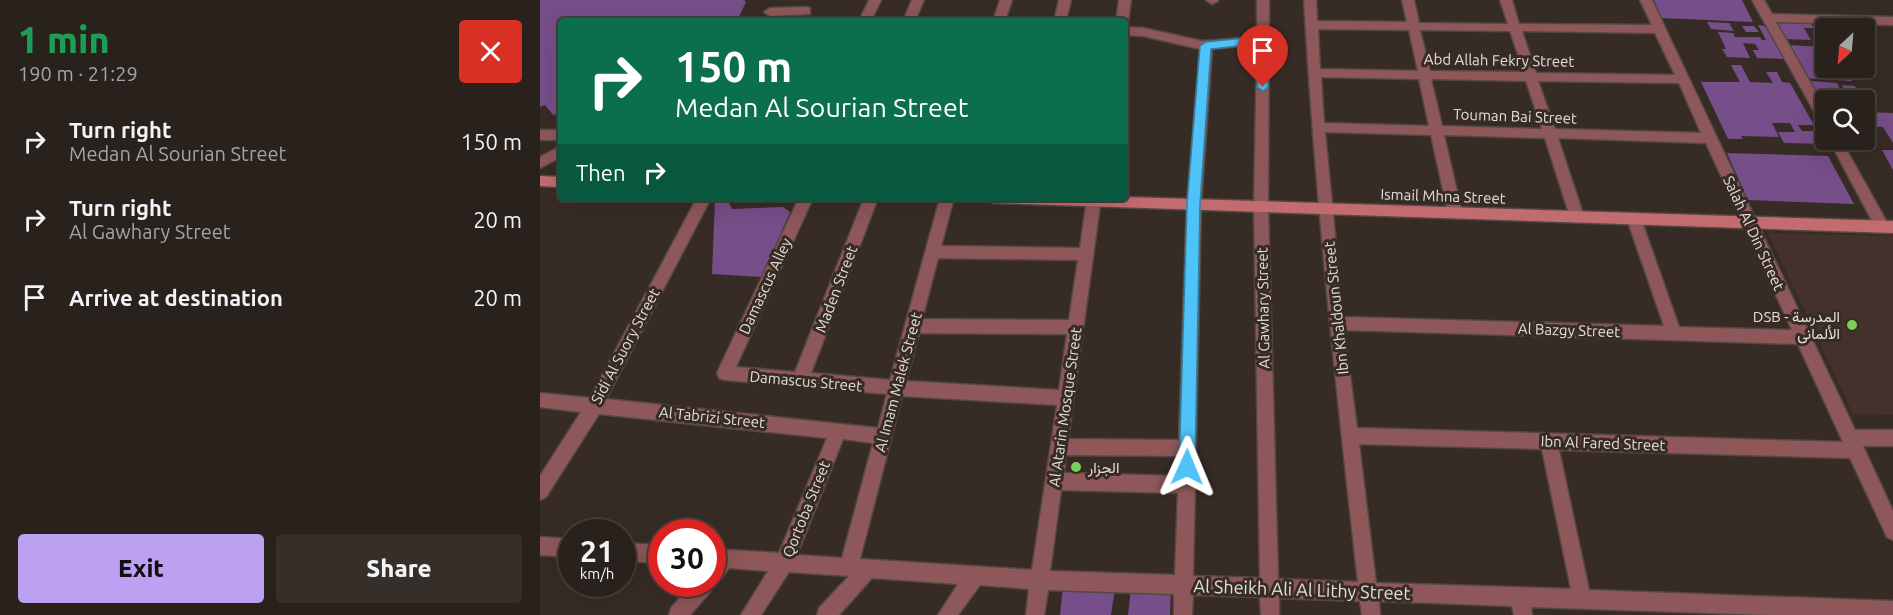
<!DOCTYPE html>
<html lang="en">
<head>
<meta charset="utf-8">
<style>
	:root { --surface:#29211c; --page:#352e29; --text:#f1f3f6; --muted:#a5a3a3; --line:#453e3b; --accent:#bca0f2 }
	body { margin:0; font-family:Ubuntu,Vazirmatn,sans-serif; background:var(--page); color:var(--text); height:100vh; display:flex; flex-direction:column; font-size:22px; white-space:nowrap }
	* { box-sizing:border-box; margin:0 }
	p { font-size:20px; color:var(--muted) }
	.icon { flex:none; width:33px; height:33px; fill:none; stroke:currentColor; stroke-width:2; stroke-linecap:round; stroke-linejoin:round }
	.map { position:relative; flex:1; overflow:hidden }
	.side { display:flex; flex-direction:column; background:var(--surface); width:540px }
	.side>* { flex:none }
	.hud { position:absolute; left:18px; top:18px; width:570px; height:183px; border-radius:6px; box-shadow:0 6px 24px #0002,0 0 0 2px var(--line); background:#0b6e4f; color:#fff; overflow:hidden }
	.needle { width:39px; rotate:206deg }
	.buttons { position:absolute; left:1275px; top:18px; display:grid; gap:12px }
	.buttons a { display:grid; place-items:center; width:60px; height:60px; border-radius:6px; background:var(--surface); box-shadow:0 6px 24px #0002,0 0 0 2px var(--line); font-size:30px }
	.speed { position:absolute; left:18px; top:519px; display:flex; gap:12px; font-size:30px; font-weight:700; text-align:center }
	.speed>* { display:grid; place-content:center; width:78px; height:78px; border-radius:50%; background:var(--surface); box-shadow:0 6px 24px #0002,0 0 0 2px var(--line); line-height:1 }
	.speed small { font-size:15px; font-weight:400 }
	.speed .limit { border:9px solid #d22; background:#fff; color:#111 }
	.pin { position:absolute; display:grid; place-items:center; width:51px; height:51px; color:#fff; margin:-62px -26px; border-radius:50% 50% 50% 0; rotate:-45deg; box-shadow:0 0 6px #0007 }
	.pin .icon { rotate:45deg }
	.me { position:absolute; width:66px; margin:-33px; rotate:1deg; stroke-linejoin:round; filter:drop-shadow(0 0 4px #0008) }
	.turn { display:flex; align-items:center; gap:21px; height:126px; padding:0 18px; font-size:27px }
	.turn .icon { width:78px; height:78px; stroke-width:2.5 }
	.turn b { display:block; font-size:42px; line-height:51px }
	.then { display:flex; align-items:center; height:57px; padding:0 18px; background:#0003; gap:12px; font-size:22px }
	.round { display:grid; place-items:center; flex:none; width:63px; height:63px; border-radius:6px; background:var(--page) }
	.overview { display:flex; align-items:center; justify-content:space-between; height:102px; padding:0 18px }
	h1 { font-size:36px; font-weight:800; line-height:45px; color:#1e9e55 }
	.action { display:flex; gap:12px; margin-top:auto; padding:12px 18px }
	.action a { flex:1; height:69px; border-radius:6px; background:var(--accent); color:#111; font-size:24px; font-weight:800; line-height:69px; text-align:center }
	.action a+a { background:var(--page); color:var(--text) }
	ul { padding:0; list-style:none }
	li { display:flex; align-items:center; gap:18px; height:78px; padding:0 18px }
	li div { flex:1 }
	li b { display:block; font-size:22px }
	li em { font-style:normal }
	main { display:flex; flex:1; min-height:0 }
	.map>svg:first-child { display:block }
	.education { fill:#44312c }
	.building { fill:#764e89 }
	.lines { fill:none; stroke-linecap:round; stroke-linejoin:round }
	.minor-casing { stroke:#534842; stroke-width:3 }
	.secondary-casing { stroke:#534842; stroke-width:3 }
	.minor { fill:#8e5759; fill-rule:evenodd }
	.secondary { fill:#c26c70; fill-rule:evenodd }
	.route { fill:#4fc3f7; stroke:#337fa1; stroke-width:1.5 }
	.poi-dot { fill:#78d158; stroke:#372c25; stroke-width:2 }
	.labels { text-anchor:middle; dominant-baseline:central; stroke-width:6; stroke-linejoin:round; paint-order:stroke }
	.street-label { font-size:15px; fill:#e4ded9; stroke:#372c25 }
	.poi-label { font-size:15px; fill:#e4ded9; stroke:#372c25; text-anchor:end }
	.near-street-label { font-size:18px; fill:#e4ded9; stroke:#372c25 }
</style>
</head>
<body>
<main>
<section class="side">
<div class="overview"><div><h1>1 min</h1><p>190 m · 21:29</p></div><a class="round" style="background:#d93025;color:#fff"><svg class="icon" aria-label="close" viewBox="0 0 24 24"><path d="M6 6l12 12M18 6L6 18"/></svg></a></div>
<ul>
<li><svg class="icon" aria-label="right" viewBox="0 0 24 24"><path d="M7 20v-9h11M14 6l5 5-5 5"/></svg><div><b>Turn right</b><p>Medan Al Sourian Street</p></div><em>150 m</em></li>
<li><svg class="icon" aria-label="right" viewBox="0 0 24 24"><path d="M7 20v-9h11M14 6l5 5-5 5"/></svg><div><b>Turn right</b><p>Al Gawhary Street</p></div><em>20 m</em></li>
<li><svg class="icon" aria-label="arrive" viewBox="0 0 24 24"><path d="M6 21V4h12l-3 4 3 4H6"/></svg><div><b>Arrive at destination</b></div><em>20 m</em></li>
</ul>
<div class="action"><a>Exit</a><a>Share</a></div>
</section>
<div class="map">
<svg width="1353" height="615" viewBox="0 0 1353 615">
	<rect width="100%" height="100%" fill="#372c25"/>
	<!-- education -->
	<path class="education" d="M1228,233L1353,236V415L1313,414Z"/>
	<!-- building -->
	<path class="building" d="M0,0H204L206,2L197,21H21V112L13,115L5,105L0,107Z
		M1114,0H1202L1213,22L1121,18Z
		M1235,21H1269L1274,28H1264L1271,40L1245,39Z
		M1167,22L1189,23L1194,31L1171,29Z
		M1218,25L1225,26L1244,59L1217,58L1213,50H1219L1215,44L1203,43L1210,58L1187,57L1182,49H1186L1178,32L1193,33L1195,37H1220L1222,40H1226Z
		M1202,26H1214L1219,32H1206Z
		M1247,45L1286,47V68H1304L1312,81L1264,78Z
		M1191,65H1201L1210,82L1233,83L1226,72H1237L1242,82L1250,83L1274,125H1258L1262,131H1277L1285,144L1244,143L1238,132H1255L1250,123H1232L1239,137L1201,136L1203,139H1188L1161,82H1200Z
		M1271,81L1297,83L1306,100H1286V109H1283Z
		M1302,85L1315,86L1320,96L1306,95Z
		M1324,112L1353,113V143L1343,127L1324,126Z
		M1342,150H1353V170Z
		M1187,153L1288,156L1314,204L1208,200Z
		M175,200H188L192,209L243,207L250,212L222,277L172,274Z
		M523,585L575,588L571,615H520Z
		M591,588L631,591L630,615H588Z"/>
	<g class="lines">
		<!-- minor casing -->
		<g class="minor-casing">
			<path id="minor" d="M329,0H341L331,21H319Z
				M372,0H384L375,21H363Z
				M460,0H472L465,21H453Z
				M519,0H531L526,21H514Z
				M579,0H591L588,21L585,24V21H576Z
				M666,0H678V1L672,4Z
				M717,0H729L728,206L738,579L818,582C796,388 775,194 764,0H776L777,21L867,22L862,0H874L879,23L968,24L960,0H972L979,24L1112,25L1100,0H1112L1315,430H1353V446H1323L1353,511V540L1347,537L1310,458L1019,450L1049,590L1353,601V615H1228L991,607L992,615H974L972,606L839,601L840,615H822L820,601L739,598V615H721L720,597L653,595L652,615H634V594L508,590L504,615H486L489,589L440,585L418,615H398L418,584L332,578L299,615H277L279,608L309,576L249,572L221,615H201L228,571L189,568L179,581L173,583L171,591L150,615H129L131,608L152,584H172V549L239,553L287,438L59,414L6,497L0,500V476L41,412L0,407V393L50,398L157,198H171L66,399L338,428L347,394L185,380L179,378L177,373L259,198H273L196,367L255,372L324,198H338L271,373L350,380L400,198H414L401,246L540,248L547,198H561L528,439L639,440L647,204L660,49L603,36L585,35V27L603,28L662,41L717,37ZM778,29L869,30L878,71L780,69ZM880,30L970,31L984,72L890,71ZM982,31L1115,33L1135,75L996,73ZM717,44L714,206L720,578L653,576L661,204L672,49ZM781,77L879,79L889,126L784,123ZM891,79L986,81L1002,129L902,126ZM998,81L1139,83L1161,133L1015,129ZM785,132L891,135L908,213L915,218L922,213L904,135L1005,138L1030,217L1037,222L1044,217L1018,138L1166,143L1252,330L1139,327L1101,219L1094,214L1087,219L1124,326L803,317ZM398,258L538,260L529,320L382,319ZM804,330L1258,344L1303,442L817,428ZM379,333L527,334L519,390L366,381ZM362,396L517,405L492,570L320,559ZM303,439L333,443L302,558L257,555ZM819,444L1002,449L1031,589L836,583ZM526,455L639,456L638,476L524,473ZM521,490L638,493L635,575L510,571Z
				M1212,0H1224L1232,14L1353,17V25L1236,22L1286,110V126L1280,122Z
				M266,7L270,8V14L230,16L224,12L230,8Z
				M0,130H21V140H0Z
				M1289,140H1301L1349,226L1347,230H1337Z
				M21,146V157L0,168V157Z
				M0,537L32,539V557L0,555Z
				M82,543L122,545V563L82,561Z"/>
		</g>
		<!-- secondary casing -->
		<g class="secondary-casing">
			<path id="secondary" d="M0,176L21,177V187L0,186Z
				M585,197L1353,221V233L453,203L446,198Z"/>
		</g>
		<!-- minor -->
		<use href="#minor" class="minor"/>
		<!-- secondary -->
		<use href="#secondary" class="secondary"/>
	</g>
	<!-- route -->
	<path class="route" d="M723,36L728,40V87L723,91L717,87L718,44L671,49L660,204L655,467L652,472L647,474L641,472L639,467L647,204L660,46L666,42Z"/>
	<!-- markers -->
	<g class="poi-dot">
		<circle cx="1312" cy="325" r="6"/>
		<circle cx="536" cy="467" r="6"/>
	</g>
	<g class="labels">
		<!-- street labels -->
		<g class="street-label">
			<text transform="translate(959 60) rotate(1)">Abd Allah Fekry Street</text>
			<text transform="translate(975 116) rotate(2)">Touman Bai Street</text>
			<text transform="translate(903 196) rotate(2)">Ismail Mhna Street</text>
			<text transform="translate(1214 233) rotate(65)">Salah Al Din Street</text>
			<text transform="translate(225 286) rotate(-65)">Damascus Alley</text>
			<text transform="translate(296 289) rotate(-69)">Maden Street</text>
			<text transform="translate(723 308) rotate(-91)">Al Gawhary Street</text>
			<text transform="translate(796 308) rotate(-96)">Ibn Khaldoun Street</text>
			<text transform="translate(1029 330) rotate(2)">Al Bazgy Street</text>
			<text transform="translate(85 346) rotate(-62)">Sidi Al Suory Street</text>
			<text transform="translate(266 381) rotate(5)">Damascus Street</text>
			<text transform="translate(358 382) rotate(-75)">Al Imam Malek Street</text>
			<text transform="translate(525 407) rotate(-82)">Al Atarin Mosque Street</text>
			<text transform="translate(172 417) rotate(6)">Al Tabrizi Street</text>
			<text transform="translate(1063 443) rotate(2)">Ibn Al Fared Street</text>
			<text transform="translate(266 509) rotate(-68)">Qortoba Street</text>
		</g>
		<!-- poi labels -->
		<g class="poi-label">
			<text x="1300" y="316">DSB - المدرسة<tspan x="1300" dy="17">الألمانى</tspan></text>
			<text x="548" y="467" text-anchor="start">الجزار</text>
		</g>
		<!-- near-street labels -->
		<g class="near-street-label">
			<text transform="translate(762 589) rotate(2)">Al Sheikh Ali Al Lithy Street</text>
		</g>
	</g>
</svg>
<div class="buttons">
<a><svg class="needle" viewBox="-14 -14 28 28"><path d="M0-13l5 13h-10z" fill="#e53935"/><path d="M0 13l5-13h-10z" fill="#a5a3a3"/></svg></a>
<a><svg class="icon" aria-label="search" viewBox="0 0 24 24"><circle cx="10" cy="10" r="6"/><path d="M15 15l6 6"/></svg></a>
</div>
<div class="speed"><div>21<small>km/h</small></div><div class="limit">30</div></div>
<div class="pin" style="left:723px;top:87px;background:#d93025"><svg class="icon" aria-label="arrive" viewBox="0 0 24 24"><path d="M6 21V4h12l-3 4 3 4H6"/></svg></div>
<svg class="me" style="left:647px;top:467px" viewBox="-20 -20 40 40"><path d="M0-17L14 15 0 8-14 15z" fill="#4fc3f7" stroke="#fff" stroke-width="4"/></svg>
<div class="hud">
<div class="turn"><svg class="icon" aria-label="right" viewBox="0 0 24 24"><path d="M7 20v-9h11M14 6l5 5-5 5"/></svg><div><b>150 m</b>Medan Al Sourian Street</div></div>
<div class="then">Then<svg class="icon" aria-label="right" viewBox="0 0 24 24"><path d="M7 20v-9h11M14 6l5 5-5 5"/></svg></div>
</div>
</div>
</main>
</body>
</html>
